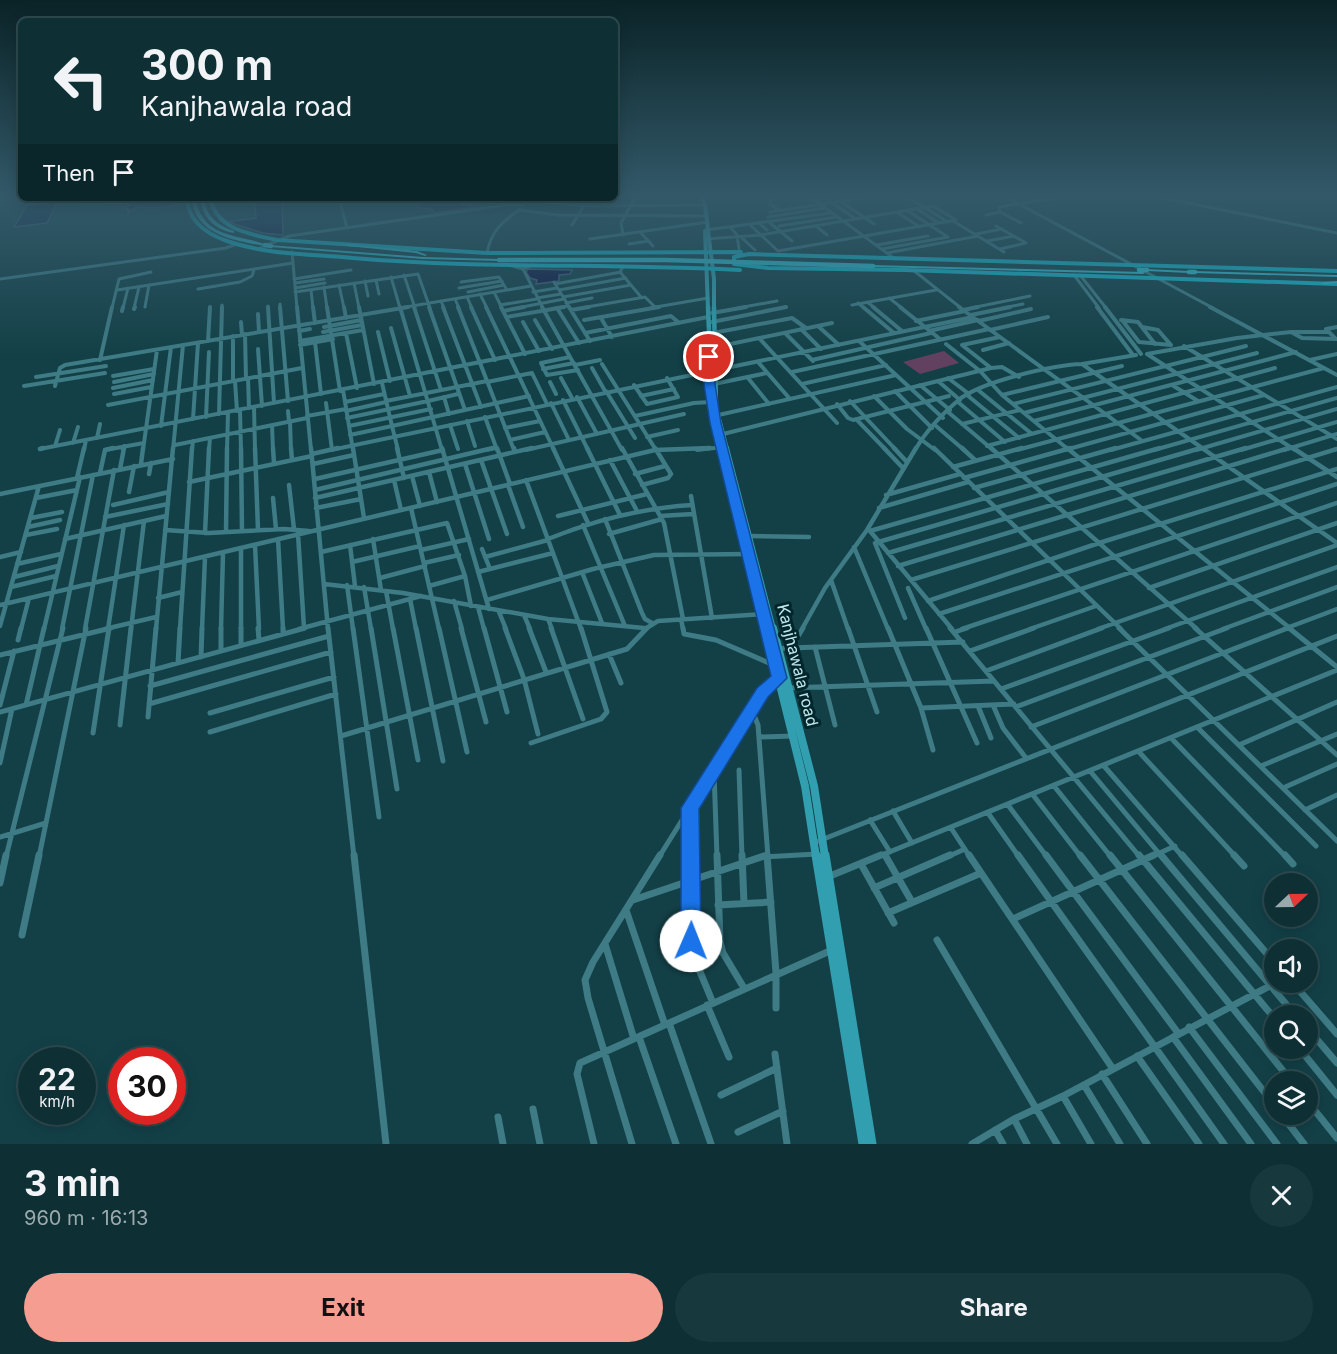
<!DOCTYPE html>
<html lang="en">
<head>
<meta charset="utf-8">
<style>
	:root { --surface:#0e3035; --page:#17383d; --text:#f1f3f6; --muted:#9ba9ad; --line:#2e4b50; --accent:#f59d90 }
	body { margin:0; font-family:Inter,sans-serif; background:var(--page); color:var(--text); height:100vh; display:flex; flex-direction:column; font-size:22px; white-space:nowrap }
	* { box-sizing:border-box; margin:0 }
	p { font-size:20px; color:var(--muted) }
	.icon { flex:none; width:33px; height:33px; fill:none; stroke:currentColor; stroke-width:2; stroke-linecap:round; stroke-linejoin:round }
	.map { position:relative; height:1144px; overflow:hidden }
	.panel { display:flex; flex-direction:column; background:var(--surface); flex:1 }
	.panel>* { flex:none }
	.guide { position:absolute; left:18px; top:18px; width:600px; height:183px; border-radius:9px; box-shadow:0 3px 15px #0003,0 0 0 2px var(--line); background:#0e3035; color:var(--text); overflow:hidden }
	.needle { width:39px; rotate:68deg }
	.buttons { position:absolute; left:1264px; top:873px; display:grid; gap:12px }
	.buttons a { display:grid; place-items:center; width:54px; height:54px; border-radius:50%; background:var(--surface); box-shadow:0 3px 15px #0003,0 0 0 2px var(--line); font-size:30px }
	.speed { position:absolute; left:18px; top:1047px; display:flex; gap:12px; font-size:30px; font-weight:700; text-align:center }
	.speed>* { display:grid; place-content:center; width:78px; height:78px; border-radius:50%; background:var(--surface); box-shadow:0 3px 15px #0003,0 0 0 2px var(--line); line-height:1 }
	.speed small { font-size:15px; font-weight:400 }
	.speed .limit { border:9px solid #d22; background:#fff; color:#111 }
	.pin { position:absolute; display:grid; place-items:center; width:51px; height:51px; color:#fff; margin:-26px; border:3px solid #fff; border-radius:50%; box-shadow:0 2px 6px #0007 }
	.me { position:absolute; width:66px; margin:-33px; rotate:1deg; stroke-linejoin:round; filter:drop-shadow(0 0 4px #0008) }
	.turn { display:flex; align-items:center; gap:21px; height:126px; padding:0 24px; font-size:27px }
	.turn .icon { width:78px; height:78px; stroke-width:2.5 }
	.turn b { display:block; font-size:42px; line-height:51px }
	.then { display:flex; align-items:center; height:57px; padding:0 24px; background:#0003; gap:12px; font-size:22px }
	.round { display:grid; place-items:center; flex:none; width:63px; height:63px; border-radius:32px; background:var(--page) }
	.head { display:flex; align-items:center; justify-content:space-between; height:102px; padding:0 24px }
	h1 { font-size:36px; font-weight:700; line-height:45px }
	.action { display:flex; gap:12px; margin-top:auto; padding:12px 24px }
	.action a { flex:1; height:69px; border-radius:36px; background:var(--accent); color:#111; font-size:24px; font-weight:700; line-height:69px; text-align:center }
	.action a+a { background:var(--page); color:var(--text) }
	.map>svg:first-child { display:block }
	.green { fill:#624160 }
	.water { fill:#0f1946; stroke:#445778; stroke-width:1.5 }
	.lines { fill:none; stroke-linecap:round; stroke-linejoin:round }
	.minor-far4 { stroke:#3e7b85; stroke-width:3 }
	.minor-far3 { stroke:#3e7b85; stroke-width:4 }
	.minor-far2 { stroke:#3e7b85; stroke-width:4.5 }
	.minor-far1 { stroke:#3e7b85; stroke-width:5 }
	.minor { stroke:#3e7b85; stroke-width:7 }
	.tertiary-far1 { stroke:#3e7b85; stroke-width:3 }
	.tertiary { stroke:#3e7b85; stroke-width:4 }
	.secondary-far4 { stroke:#319faf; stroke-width:4 }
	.secondary-far3 { stroke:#319faf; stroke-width:4.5 }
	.secondary-far2 { stroke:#319faf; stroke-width:6 }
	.secondary-far1 { stroke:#319faf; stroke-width:8 }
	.secondary { stroke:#319faf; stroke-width:9 }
	.primary { stroke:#12bbcf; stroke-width:4 }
	.trunk { fill:#2fc5d9; fill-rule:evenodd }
	.trunk-bridge { stroke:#2fc5d9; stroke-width:4.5 }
	.route { fill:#1a73e8; stroke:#114b97; stroke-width:1.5 }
	.labels { text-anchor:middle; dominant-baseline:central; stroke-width:6; stroke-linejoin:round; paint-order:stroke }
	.street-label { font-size:16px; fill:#c1e8ee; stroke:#01262b }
</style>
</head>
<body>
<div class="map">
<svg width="1337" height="1144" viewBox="0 0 1337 1144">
	<rect width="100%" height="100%" fill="#134047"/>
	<!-- green -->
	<path class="green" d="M944,351L959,363L920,374L903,362Z"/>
	<!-- water -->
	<path class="water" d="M89,198H181L179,204C164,209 151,208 136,207L128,213V209L122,208L130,205L126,203L85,204L94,199Z
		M254,198H282L283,235L263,233L228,222L256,218Z
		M422,198H458L462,205H473L475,207L435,213L431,209L417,207L418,202Z
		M58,201L47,223L14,227L27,205Z
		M528,269L572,270L570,274L559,275V281L536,284L537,280L530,278L526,272Z"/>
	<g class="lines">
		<!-- minor-far4 -->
		<path class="minor-far4" d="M772,196L770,204L779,210
			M809,196L895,259
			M906,196L948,222
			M1154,196L1337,233
			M794,197L805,196
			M1035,197L1041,196
			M0,198L3,196
			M339,198L347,228
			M527,200L583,206L705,205
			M814,200L839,196
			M840,201L874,224
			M831,202L856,219
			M933,206L956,220L778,251L761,235Z
			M917,209L939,223
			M519,210L558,215L707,216
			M908,211L948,237
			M770,212L874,196
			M1000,212L1021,223
			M898,213L920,227
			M986,215L1000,212L999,207L1060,197
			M768,217L825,208
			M953,221L1004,252
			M770,223L792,241
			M760,224L767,230
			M572,225L589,198
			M750,225L761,235
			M779,226L837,217
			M816,226L827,235
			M996,226L1026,243L1000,249
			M731,228L737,235L739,249
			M706,230L831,213
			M640,232L653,246
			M976,234L1002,229
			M623,235L621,223L636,196
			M742,238L755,250
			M590,239L708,222
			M705,239L761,235
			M987,241L1014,236
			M629,244L649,241
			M877,245L928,236
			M260,248L289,236L506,205H523
			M882,249L948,237
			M292,252L297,308
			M487,253C491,231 502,222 520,209
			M887,253L978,236
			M509,265L523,269L533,265
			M623,266L620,272L641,297
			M523,269L543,308
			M913,270L961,308
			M404,275L415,308
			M1074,275L1099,308
			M1080,275L1106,308
			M391,277L400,308
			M0,279L226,248L237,244
			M294,279L351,270
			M376,280L379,294
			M365,281L368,296
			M461,282L499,277L507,290
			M554,282L570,308
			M295,283L324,279
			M354,283L359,308
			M555,284L621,272
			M339,285L344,308
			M324,287L327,308
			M295,288L325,283
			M459,288L502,281
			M198,289L240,282L252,276L254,270
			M117,290L293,263
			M311,290L313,308
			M559,290L626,278
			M295,292L418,274L430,308
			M468,292L504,285
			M494,292L502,308
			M533,292L557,288
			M480,294L487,308
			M467,297L472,308
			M563,297L631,285
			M537,298L561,294
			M889,298L902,308
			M455,299L459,308
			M441,301L444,308
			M867,302L875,308
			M566,303L592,298
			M858,303L864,308
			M280,304V308
			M500,305L537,299
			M852,305L936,290
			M268,306V308
			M145,307L149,285
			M112,308L119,279L151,272
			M123,308L128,288
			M134,308L139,287
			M222,308V305
			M400,308L531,286
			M517,308L564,299
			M555,308L568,306
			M581,308L645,297L655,307
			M650,308L708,298
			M738,308L777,301
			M780,308L786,307
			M971,308L1030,296
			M1003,308L1023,304"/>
		<!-- minor-far3 -->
		<path class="minor-far3" d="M268,307L274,403
			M280,307L288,401
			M297,307L311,450
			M313,307L315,323
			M327,307L340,391
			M344,307L346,318
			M359,307L374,384
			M400,307L442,450
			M414,307L441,390
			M429,307L465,410
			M443,307L481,407
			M458,307L480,363
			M471,307L495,360
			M486,307L554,450
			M501,307L525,354
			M542,307L622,450
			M569,307L590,341
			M863,307L894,333
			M873,307L902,331
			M900,307L940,339
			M959,307L1141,440
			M1097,307L1133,355
			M1105,307L1141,354
			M557,308L579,343
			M134,309L135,307
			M571,310L589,307
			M963,310L978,307
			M122,311L123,307
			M503,311L524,307
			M712,313L746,307
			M258,314L259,332
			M971,315L1010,307
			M507,317L564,307
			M601,318L612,337
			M535,320L552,349
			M584,320L659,307
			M1121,320L1138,322L1155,344
			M1122,320L1139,342L1171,345
			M916,321L965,311
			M979,321L1031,309
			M241,322L242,335
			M523,322L539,351
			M712,322L786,307
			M818,326L839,345
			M324,327L361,320
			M1142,327L1158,330L1171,345
			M391,328L410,396
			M801,329L821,349
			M990,330L1048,317
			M299,331L310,329
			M929,331L978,320
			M323,332L362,325
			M378,332L390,381
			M1291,332H1328
			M346,333L357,388
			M585,333L671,316L679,323
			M713,333L792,318L806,328
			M785,333L813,361
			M245,334L246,379
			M233,336V381
			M759,338L837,423
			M1336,339L1326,329L1337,327
			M208,341L210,307
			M300,341L363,330
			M859,341L943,418
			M315,342L321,394
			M946,344L980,371L1002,395L1069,450
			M300,345L333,339
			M1184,346L1337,439
			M711,348L832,323
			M258,349L262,406
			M983,350L1009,343
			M570,357L541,363L547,375L578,370
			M100,360L112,307
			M812,360L931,333
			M1310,360L1337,354
			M758,362L790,399
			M480,363L514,450
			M602,364L656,450
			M1082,364L1136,355
			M575,365L600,360
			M592,368L605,391
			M991,368L1002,367L1019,377
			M543,369L574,363
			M792,372L989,329
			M113,376L154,369
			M36,377L106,366
			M248,378L249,408
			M561,378L572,398
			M748,378L769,404
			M948,378L969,394
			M235,381L237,411
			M938,381L960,400
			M114,382L154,374
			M487,382L532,373L547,404
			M550,382L556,394
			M714,384L767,373
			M802,384L886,365
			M634,385L647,404L678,397L667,378
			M920,385L950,410
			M1172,385L1198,401
			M24,386L105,373
			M55,386L60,368L65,365L408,307
			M113,388L153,380
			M343,390L353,450
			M978,390L1032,434
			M606,391L635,438
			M895,391L932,428
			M114,394L151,387
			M967,395L1019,438
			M1002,395L1122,366
			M641,396L674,389
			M874,396L907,429L935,450
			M444,397L449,414
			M577,397L597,434
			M563,400L588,450
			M386,401L487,381
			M428,401L458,394
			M850,401L896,450
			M345,402L384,394
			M958,402L1005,442
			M326,403L332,450
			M551,403L569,440
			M837,404L848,418L853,420L949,396
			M1013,404L1246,346
			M108,405L302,368
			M254,407L255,450
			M240,410L241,450
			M288,411L289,422
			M346,411L386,402
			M948,412L993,450
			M1024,413L1257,353
			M219,414L222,307
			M307,416L346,409
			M635,416L694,403L711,402
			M714,416L896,375
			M206,417L209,352
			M485,417L497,450
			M347,418L428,401
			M193,419L198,343
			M856,419L886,450
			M467,421L475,446
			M1034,421L1296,352
			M290,422L291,450
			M962,424L1020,410
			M272,425L273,450
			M450,425L458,449
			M161,426L171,347
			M349,426L431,409
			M936,426L964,450
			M505,428L540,421
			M350,435L392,426L382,383
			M719,435L991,368L962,345L1000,337
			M647,437L678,430
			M97,438L100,424
			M510,440L545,432
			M73,443L78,427
			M175,445L307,418
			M55,446L60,430
			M987,446L1275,368
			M40,449L708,317
			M84,450L86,440
			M105,450L144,443
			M123,450L124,446
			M143,450L157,350
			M173,450L183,345
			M192,450L193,441
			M209,450L210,438
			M227,450L228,413
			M331,450C545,404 759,362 973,317
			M398,450L392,426L529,396
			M486,450L495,448
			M526,450L684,414
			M697,450L723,447
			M915,450C926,431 944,412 961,398C985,381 1052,365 1082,364L1205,450
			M1017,450L1324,368
			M1065,450L1264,395
			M1111,450L1337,387
			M1154,450L1337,398
			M1196,450L1337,409
			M1241,450L1337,422
			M1284,450L1337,434
			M1295,450L1147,354L1237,338L1291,332L1302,338L1337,339
			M1334,450L1337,449"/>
		<!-- minor-far2 -->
		<path class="minor-far2" d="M241,448L242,531
			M255,448L258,530
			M273,448L274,463
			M291,448L292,460
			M311,448L328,629
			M353,448L364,518
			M397,448L404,478
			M442,448L489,609
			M497,448L510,484
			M514,448L515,452
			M553,448L588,523
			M587,448L620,515
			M622,448L664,523L683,619
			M884,448L903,468
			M894,448L906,461
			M934,448L1121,629
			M962,448L975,460
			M991,448L1197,629
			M1067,448L1291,629
			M1202,448L1337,543
			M1293,448L1337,477
			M40,449L43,448
			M312,454L338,448
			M481,460L507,534
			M610,460L637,511
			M141,464L143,448
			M313,464L354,455
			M465,464L489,539
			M953,467L1022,448
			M120,469L124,448
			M429,472L437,502
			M100,473L105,450L113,448
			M149,474L151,463
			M635,474L665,466
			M412,476L420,506
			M77,478L84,448
			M964,478L1071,448
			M315,479L443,450
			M394,480L401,510
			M526,480L581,629
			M189,482L312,456
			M289,485L294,529
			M508,485L523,527
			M642,485L668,478L671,474L655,448
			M974,488L1116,448
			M315,490L493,448
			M129,492L134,466
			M0,494L173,459
			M886,495L960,474
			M691,496L712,618
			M36,498L77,490
			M273,498L276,529
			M315,498L532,448
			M113,505L169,492
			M316,508L361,499
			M411,508L439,629
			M879,508L968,482
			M558,516L647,494
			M660,516L693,514
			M105,517L168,504
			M31,518L62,512
			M605,519L642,613L645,619L652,623
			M583,525L625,626
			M28,527L60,520
			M165,530L209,533L284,529L309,531
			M870,531L952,629
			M870,531L1160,448
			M226,532L227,448
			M205,533L209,448
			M298,534L304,628
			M609,534L662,519
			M26,535L57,529
			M750,536L809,537
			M65,539L166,516
			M278,539L283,629
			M373,539L381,590
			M548,539C595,520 642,508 692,505
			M255,545L259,629
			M350,545L355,586
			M854,547L888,629
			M241,548V629
			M482,549L490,569
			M421,550L469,539
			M321,552L447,523L465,576L471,606
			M888,553L1246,448
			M0,557L21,552
			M485,557L548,540
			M352,562L420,546
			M424,563L459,555
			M17,564L61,554
			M898,566L1289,448
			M478,572L553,553
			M582,572L602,623
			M14,577L58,566
			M380,578L425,566
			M831,580L848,629
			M911,580L1337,449
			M324,584L403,593L548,619L644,628
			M347,585L353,629
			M429,586L465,576
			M11,587L56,576
			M364,587L371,629
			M908,588L926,629
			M1149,588L1337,523
			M386,591L393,629
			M158,598L182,592
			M410,599L416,629
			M487,600L593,569L654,555L751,554
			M454,601L462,629
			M928,601L1099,543L1337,469
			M0,605L655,450L710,448
			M478,607L484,629
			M499,612L506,629
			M939,614L1337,484
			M524,615L530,629
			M905,618L875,543L1201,448
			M548,619L552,629
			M681,619L683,629
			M0,626L39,486
			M21,629L29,598
			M44,629L80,477
			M62,629L93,475
			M85,629L114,470
			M105,629L156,617
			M108,629L124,525
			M131,629L144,521
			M156,629L173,448
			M180,629L192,448
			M202,629L205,557
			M221,629L223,553
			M299,629L421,596
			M645,629L658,621L764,614
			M802,629L825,588L867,530L916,448
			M962,629L1337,503
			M1030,629L1096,606
			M1098,629L1337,545
			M1165,629L1337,567
			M1223,629L1337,587
			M1284,629L1337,609"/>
		<!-- minor-far1 -->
		<path class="minor-far1" d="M241,628V645
			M258,628L259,640
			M283,628V634
			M328,628L354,857
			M353,628L379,817
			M371,628L397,789
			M393,628L418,760
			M416,628L443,761
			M439,628L467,752
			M461,628L486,722
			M484,628L507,712
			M505,628L524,679L538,734
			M529,628L546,672
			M551,628L583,719
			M683,628L684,634L716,640L776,666
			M848,628L877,712
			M888,628L921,708L933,750
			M926,628L977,743
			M950,628L1140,857
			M1119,628L1337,841
			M1195,628L1337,755
			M1289,628L1337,667
			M955,632L967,628
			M18,640L21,628
			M815,647L835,725
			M789,648L963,642
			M778,649C793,648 795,641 803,628
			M221,651V628
			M970,651L1034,628
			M609,654L621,683
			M0,655L111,628
			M201,657L202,628
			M178,663L180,628
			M986,671L1102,628
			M150,686L329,636
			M787,688L994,681
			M1001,689L1169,628
			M149,704L331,652
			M0,705L14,651
			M26,705L44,628
			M993,705L1003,728L1026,758
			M978,706L991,738
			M1016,707L1227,628
			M921,708L1014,704
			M752,710L758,725L768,857
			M0,712L305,628
			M210,713L334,677
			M148,717L156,628
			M120,725L131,628
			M1031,727L1288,628
			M1198,728L1316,846
			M210,732L336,694
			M93,733L109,628
			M341,736L627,649L647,628
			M759,737L794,736
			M1172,739L1286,857
			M531,743L601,719L607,712L581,628
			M1239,745L1337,702
			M1139,752L1236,857
			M0,763L12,709
			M1104,766L1183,857
			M1261,766L1337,734
			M739,770L742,857
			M1090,771L1162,857
			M714,772L717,857
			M1054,786L1111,857
			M1283,788L1337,764
			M1033,795L1081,857
			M1008,805L1047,857
			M690,808V857
			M1305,810L1337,795
			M893,811L912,843
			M988,813L1019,857
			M870,820L890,852
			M951,828L970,857
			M0,837L46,823
			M816,842L1337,636
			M884,854L886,857
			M6,857L63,628
			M39,857L86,628
			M659,857L762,692L779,678
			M763,857L817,854
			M877,857L1337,670
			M947,857L965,849
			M1151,857L1175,846"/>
		<!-- minor -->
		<path class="minor" d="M354,855L386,1144
			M690,855L691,950L713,1003
			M717,855L720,942L723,953L744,988
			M742,855L744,903
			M767,855L776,973V1008
			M885,855L912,902
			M969,855L1113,1069
			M1018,855L1224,1144
			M1046,855L1178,1033
			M1080,855L1275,1106
			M1110,855L1292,1082
			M1139,855L1275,1019
			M1161,855L1296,1016
			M1182,855L1275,963
			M1234,855L1244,866
			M1285,855L1293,864
			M861,864L894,923
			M830,876L881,855
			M0,883L6,855
			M874,888L950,855
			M633,900L767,855
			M718,905L771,902
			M626,910L665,1025
			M888,913L981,873
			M1013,919L1154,855
			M22,935L39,855
			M937,940L1057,1144
			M605,944L634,1039
			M1292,982L1337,1034
			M707,1005L729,1057
			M669,1023L711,1144
			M1189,1027L1277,1144
			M1308,1029L1337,1063
			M639,1037L676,1144
			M1173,1037L1251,1144
			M1299,1048L1337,1095
			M775,1054L787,1144
			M1137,1056L1199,1144
			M1102,1074L1147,1144
			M1084,1085L1120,1144
			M721,1095L777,1068
			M1063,1096L1091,1144
			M1308,1102L1337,1138
			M533,1109L540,1144
			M1281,1114L1304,1144
			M498,1117L503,1144
			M1014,1119L1027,1144
			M995,1130L1003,1144
			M738,1132L783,1111
			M594,1144L577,1074L580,1063L832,950
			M632,1144L588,998L585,980L593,962L660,855
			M972,1144L1014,1119L1063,1096L1277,982"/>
		<!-- tertiary-far1 -->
		<path class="tertiary-far1" d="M1004,196L1213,308"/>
		<!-- tertiary -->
		<path class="tertiary" d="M1210,307L1337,375"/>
		<!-- secondary-far4 -->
		<path class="secondary-far4" d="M701,196L705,205L714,279V308
			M705,231L708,308"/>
		<!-- secondary-far3 -->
		<path class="secondary-far3" d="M708,307L712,403
			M714,307L716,408L727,450
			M719,437L722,450"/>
		<!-- secondary-far2 -->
		<path class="secondary-far2" d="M722,448L766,629
			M726,448L773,629"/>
		<!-- secondary-far1 -->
		<path class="secondary-far1" d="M766,628L805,786L816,857
			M773,628L814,786L825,857"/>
		<!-- secondary -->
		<path class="secondary" d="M816,855L863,1144
			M825,855L872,1144"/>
		<!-- primary -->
		<path class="primary" d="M187,198C188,221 207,234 227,241C267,255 312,254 353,258C482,269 611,263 740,270
			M210,198C217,230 249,234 277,240L487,253L741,252
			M1337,271L749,254L734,257V264L768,268L904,270L1337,284"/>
		<!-- trunk -->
		<path class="trunk" d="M191,198H195C204,240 237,233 267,245L265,246C243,242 214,238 200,220C194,213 193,206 191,198Z
			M200,198H204C206,216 217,225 234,231V233C215,230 202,217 200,198Z
			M346,244L417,251L427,255L425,256L416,253L348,246L346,245Z
			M269,245L423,257L499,259L501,260L499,261L423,259L271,247H269Z
			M871,265L1143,272L1145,273L1143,274L873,267H871Z
			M1145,269L1189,271L1191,272L1189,273L1147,271L1145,270Z
			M1193,271L1337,275V277L1195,273L1193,272Z
			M1337,281V283L1324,284L1322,283L1324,282Z"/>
		<!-- trunk-bridge -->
		<path class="trunk-bridge" d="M265,245L271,246
			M499,260H665L873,266
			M1139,270H1147
			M1189,272H1195"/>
	</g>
	<!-- sky -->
	<linearGradient id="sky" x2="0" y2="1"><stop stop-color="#0a2327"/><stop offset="0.55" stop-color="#335969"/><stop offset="1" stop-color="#335969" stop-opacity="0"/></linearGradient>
	<rect width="1337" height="356" fill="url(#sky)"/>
	<!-- route -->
	<path class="route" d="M709,354L714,357L715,384L721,423L787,678L768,697L699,809L701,941L698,948L691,951L684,948L681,941V808L757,688L771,676L710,423L704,384V357Z"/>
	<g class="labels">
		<!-- street labels -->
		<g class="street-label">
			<text transform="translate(798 665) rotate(76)">Kanjhawala road</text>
		</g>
	</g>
</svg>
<div class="buttons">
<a><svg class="needle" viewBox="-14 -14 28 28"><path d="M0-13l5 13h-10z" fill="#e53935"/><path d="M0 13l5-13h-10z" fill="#9ba9ad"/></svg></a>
<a><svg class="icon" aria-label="sound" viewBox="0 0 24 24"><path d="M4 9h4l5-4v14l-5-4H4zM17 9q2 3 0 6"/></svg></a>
<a><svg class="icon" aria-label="search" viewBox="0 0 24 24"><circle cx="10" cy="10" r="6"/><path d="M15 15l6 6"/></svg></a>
<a><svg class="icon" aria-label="layers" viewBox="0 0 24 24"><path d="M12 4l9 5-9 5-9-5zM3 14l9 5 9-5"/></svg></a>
</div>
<div class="speed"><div>22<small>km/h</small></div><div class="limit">30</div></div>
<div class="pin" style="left:709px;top:357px;background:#d93025"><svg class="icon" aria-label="arrive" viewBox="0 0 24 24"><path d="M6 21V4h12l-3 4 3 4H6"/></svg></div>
<svg class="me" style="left:691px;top:941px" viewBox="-20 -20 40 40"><circle r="19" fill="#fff"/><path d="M0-13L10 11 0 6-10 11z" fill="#1a73e8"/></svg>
<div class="guide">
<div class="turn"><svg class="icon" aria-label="left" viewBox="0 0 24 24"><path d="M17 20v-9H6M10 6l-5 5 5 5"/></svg><div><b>300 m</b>Kanjhawala road</div></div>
<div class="then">Then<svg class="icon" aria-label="arrive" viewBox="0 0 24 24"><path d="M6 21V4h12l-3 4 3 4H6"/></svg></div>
</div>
</div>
<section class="panel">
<div class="head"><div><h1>3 min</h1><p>960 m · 16:13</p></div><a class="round"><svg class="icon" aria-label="close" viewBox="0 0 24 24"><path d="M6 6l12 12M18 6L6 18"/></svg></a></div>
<div class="action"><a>Exit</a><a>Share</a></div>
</section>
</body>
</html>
